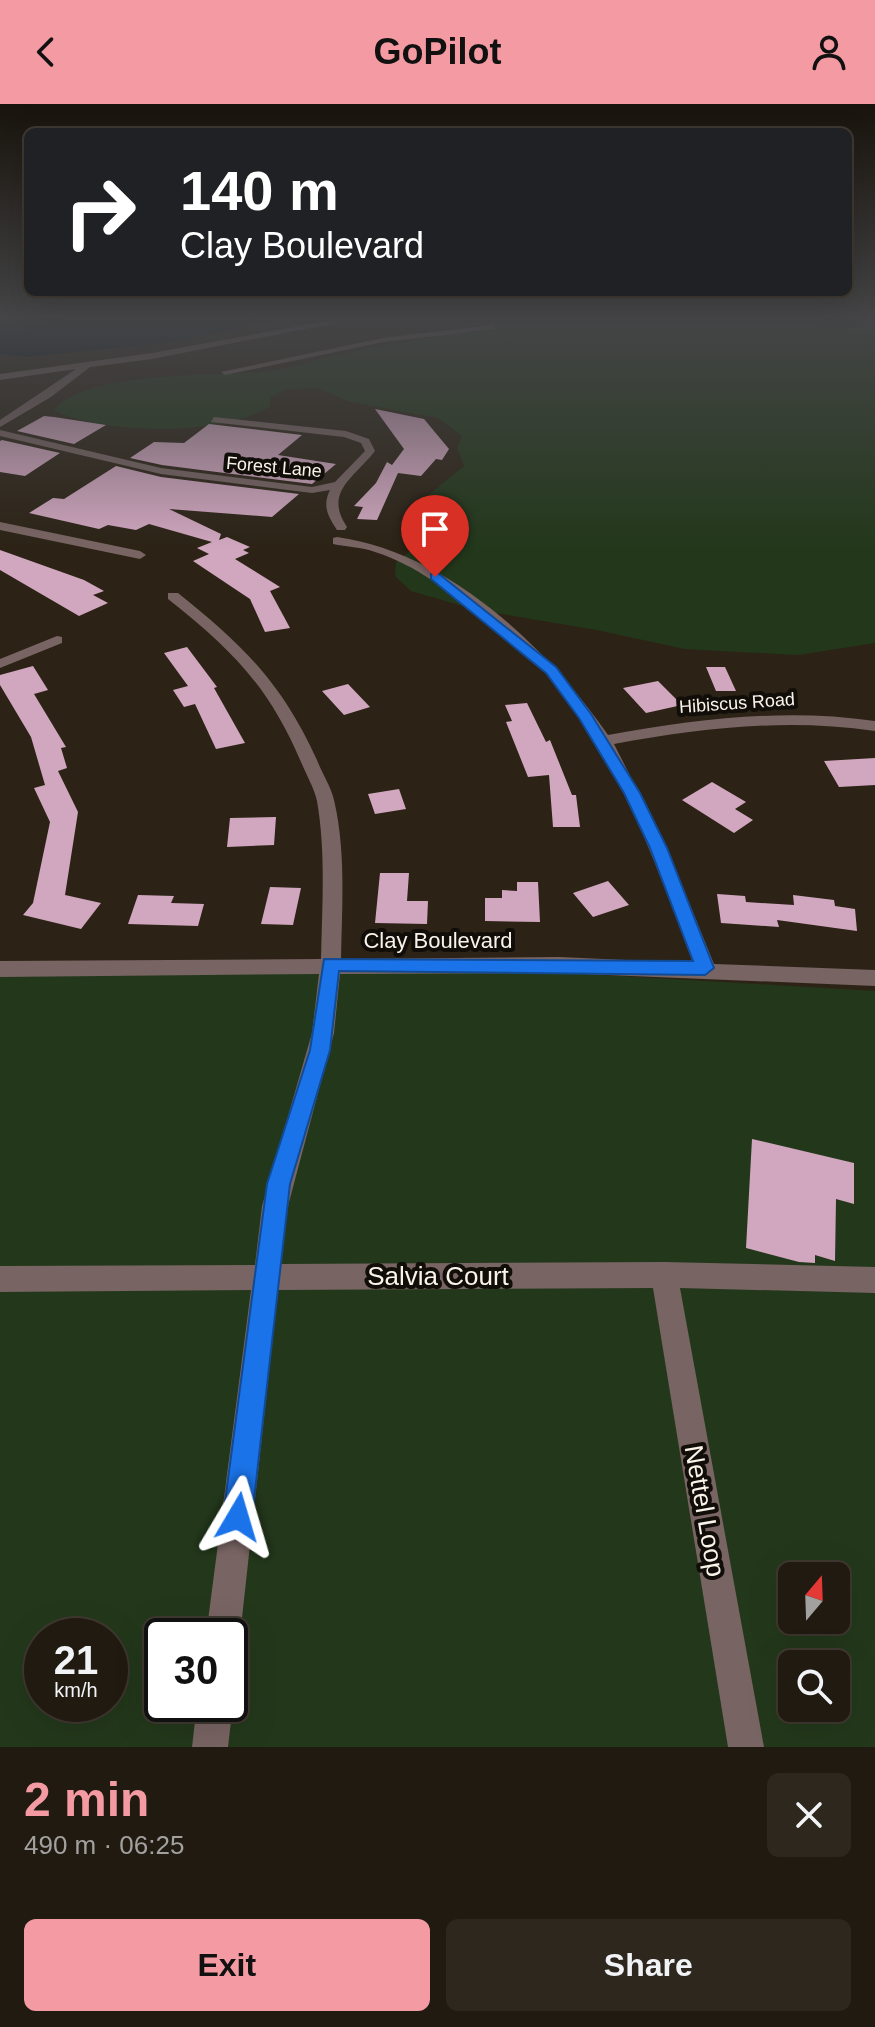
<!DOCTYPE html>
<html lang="en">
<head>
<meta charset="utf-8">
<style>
	:root { --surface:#211a10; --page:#2d271e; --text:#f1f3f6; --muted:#a2a19f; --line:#3e3830; --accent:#f49aa3 }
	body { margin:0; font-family:Helvetica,sans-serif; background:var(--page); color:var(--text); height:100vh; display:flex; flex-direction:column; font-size:30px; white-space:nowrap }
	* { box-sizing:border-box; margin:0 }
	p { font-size:26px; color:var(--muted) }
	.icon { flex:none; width:44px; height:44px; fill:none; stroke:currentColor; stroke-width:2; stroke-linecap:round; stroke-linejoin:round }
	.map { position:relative; height:1643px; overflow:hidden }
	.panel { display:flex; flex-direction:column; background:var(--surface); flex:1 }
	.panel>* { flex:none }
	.banner { position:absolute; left:24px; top:24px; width:828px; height:168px; border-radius:12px; box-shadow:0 8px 32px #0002,0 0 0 2px var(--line); background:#202124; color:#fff; overflow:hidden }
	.needle { width:52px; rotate:19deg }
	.tools { position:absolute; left:778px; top:1458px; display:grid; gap:16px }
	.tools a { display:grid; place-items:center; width:72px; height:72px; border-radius:12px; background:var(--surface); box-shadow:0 8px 32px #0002,0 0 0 2px var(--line); font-size:40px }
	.speed { position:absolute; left:24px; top:1514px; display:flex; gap:16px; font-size:40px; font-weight:700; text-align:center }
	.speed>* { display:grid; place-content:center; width:104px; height:104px; border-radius:50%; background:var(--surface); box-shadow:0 8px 32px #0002,0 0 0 2px var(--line); line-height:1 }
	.speed small { font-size:20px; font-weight:400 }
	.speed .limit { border:4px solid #111; border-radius:12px; background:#fff; color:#111 }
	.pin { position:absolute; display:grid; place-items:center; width:68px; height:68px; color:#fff; margin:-82px -34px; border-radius:50% 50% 50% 0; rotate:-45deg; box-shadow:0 0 8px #0007 }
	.pin .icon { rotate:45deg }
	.me { position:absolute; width:88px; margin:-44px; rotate:7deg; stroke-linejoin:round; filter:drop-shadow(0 0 6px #0008) }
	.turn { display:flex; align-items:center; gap:28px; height:168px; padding:0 24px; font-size:36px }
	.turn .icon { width:104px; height:104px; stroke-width:2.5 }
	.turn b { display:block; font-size:56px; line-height:68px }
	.round { display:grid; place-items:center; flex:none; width:84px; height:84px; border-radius:12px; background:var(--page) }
	.head { display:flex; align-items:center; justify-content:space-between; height:136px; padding:0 24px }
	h1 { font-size:48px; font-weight:600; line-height:60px; color:var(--accent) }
	.action { display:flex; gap:16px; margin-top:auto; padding:16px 24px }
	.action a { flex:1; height:92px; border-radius:12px; background:var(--accent); color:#111; font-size:32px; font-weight:600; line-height:92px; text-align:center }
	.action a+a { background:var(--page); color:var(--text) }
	header { display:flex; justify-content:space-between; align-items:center; height:104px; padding:0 24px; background:var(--accent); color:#111; font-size:36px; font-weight:600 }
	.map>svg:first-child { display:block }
	.green { fill:#23381b; fill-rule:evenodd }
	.water { fill:#02141f }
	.building { fill:#d1a7bf }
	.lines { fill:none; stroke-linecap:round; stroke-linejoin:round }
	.minor { fill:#786463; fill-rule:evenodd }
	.route { fill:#1a73e8; stroke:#114b97; stroke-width:2 }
	.labels { text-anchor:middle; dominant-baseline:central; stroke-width:8; stroke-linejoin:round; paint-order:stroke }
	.far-street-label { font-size:18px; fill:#faf3ea; stroke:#110d08 }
	.street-label { font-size:22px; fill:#faf3ea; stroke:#110d08 }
	.near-street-label { font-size:26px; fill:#faf3ea; stroke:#110d08 }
</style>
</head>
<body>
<header><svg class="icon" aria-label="back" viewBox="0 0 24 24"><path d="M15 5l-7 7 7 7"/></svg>GoPilot<svg class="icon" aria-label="person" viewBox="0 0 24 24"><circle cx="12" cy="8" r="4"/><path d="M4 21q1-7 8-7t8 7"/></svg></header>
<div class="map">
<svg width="875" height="1643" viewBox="0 0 875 1643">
	<rect width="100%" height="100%" fill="#2c2316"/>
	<!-- green -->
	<path class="green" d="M496,215H875V539L798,551L685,545L597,526L473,505L411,487L395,472L396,458L424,436L428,420L424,403L427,392L464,362L457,344L462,332L438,314L351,298L317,284L287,285L270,294V303C218,333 108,330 54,307C81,266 224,273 271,267C297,263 322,254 348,249C398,238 448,234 496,215Z
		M483,864L875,887V1643H0V865ZM792,1472H836V1516H792ZM42,1532H110V1600H42ZM162,1532H230V1600H162ZM792,1560H836V1604H792Z"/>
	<!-- water -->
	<path class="water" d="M0,215H283L181,237L27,253L0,250Z"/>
	<!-- building -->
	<path class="building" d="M375,305L424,315L449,345L442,356L436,355L421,372L398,369L377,416L357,415L363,403L354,402L376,379L387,358L392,361L404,345Z
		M44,312L54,313L106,321L74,340L17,327Z
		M209,320L302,331L278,351L336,360L312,380L162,361L130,354L154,338L184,339Z
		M0,337L2,336L60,349L25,372L0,368Z
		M116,362L161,373L299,390L272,413L169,405L221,430L219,436L227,433L250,443L243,446L249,449L235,455L280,483L270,487L290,524L265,528L250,495L193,457L209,450L197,444L212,438L149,420L136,426L108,421L99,425L29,409L53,394L64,395Z
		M0,446L84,476L104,487L93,491L108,499L79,512L0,466Z
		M187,543L217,583L214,584L245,639L216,645L195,600L184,603L173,586L188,582L164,549Z
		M33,562L48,586L34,590L66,643L61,644L67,664L58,667L78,708L65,791L101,799L81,825L23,811L33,799L50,718L34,684L45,681L31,633L0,581V571Z
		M706,563H725L736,587H716Z
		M658,577L682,601L646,609L623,584Z
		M348,580L370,603L344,611L322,587Z
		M527,599L546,638L550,636L572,691H576L580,723H553L549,671L528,673L506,618L512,617L505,601Z
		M875,654V681L839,683L824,657Z
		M712,678L746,698L735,705L753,716L734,729L682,696Z
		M399,685L406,705L375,710L368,690Z
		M276,713L274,741L227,743L230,714Z
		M380,769H409L407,797H428L427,820L375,819Z
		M608,777L629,801L593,813L573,789Z
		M517,778H538L540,818L485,817V794H502V786L517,787Z
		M270,783L301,784L293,821L261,820Z
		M717,790L745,792L746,798L794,801L793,791L834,796L835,802L855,805L857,827L777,816L779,823L721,819Z
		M138,791L174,792L171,799L204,800L198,822L128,820Z
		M752,1035L854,1059V1100L836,1095L835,1157L815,1151V1159L799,1158L746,1144Z"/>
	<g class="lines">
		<!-- minor -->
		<path class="minor" d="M338,215H356L152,255L90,263L51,293L0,323V316L76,265L0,276V270L152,249Z
			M493,221L496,225L383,238L225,271L221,268L383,234Z
			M214,313L346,327L369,335L375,347C355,373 323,388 347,423L345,426H337C328,412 322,402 330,386L312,389L161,370L0,332V326L161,364L312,383L335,378L365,347L361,339L344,333L211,318Z
			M0,418L140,447L146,451L140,455L0,426Z
			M337,433C447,448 547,543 608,631C698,615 784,604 875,617V627C786,614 701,624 614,640L668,747L714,860L875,866V882L559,869L340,870L334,929L288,1102L281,1160L664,1158L875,1163V1189L680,1184L764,1643H728L653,1184L278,1186L240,1532L235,1544L230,1546V1532H206L251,1186L0,1188V1162L255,1161L262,1102L312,929L319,870L0,873V857L321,855C322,802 326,749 317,697C314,684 306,670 301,658C268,581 232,546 168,495V489H178C243,541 282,579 317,656C322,669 331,683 334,696C346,747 342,802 341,855L559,853L693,859C655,757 619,654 548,571C529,550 505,533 483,515C450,488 416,461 375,448C361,443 347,443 333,440V434Z
			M57,532L62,533V539L0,564V555Z
			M230,1593L233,1600L228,1643H192L197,1600H230Z"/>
	</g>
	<!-- sky -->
	<linearGradient id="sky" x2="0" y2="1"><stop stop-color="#18130c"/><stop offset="0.48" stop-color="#454547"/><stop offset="1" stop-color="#454547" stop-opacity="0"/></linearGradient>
	<rect width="875" height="445" fill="url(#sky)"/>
	<!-- route -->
	<path class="route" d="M431,470H439L556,563L591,610L640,689L667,744L714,864L705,871L339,867L330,946L290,1080L252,1413L248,1423L238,1427L227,1423L223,1413L267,1080L310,946L324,855L693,857L650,744L624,689L579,614L546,569L431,475Z"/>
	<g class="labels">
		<!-- far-street labels -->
		<g class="far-street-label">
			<text transform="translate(274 363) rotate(5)">Forest Lane</text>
			<text transform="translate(737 599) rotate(-4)">Hibiscus Road</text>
		</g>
		<!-- street labels -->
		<g class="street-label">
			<text x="438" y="836">Clay Boulevard</text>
		</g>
		<!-- near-street labels -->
		<g class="near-street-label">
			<text x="438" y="1172">Salvia Court</text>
			<text transform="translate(705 1407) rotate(80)">Nettel Loop</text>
		</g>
	</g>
</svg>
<div class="tools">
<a><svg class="needle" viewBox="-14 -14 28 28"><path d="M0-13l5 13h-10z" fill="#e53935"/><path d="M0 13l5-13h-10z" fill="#a2a19f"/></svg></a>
<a><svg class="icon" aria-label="search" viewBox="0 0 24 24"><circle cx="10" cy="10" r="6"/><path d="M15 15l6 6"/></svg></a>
</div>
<div class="speed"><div>21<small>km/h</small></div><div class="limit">30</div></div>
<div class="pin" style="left:435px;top:473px;background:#d93025"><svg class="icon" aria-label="arrive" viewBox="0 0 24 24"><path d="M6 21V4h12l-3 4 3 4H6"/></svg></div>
<svg class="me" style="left:238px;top:1413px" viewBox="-20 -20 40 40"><path d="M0-17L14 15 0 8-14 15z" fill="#1a73e8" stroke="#fff" stroke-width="4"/></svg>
<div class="banner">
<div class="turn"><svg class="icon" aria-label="right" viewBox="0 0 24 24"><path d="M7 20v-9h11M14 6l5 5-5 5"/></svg><div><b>140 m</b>Clay Boulevard</div></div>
</div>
</div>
<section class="panel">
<div class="head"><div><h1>2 min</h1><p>490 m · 06:25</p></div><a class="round"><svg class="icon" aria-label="close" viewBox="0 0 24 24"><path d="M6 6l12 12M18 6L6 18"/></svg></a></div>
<div class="action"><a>Exit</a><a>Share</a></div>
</section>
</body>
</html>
